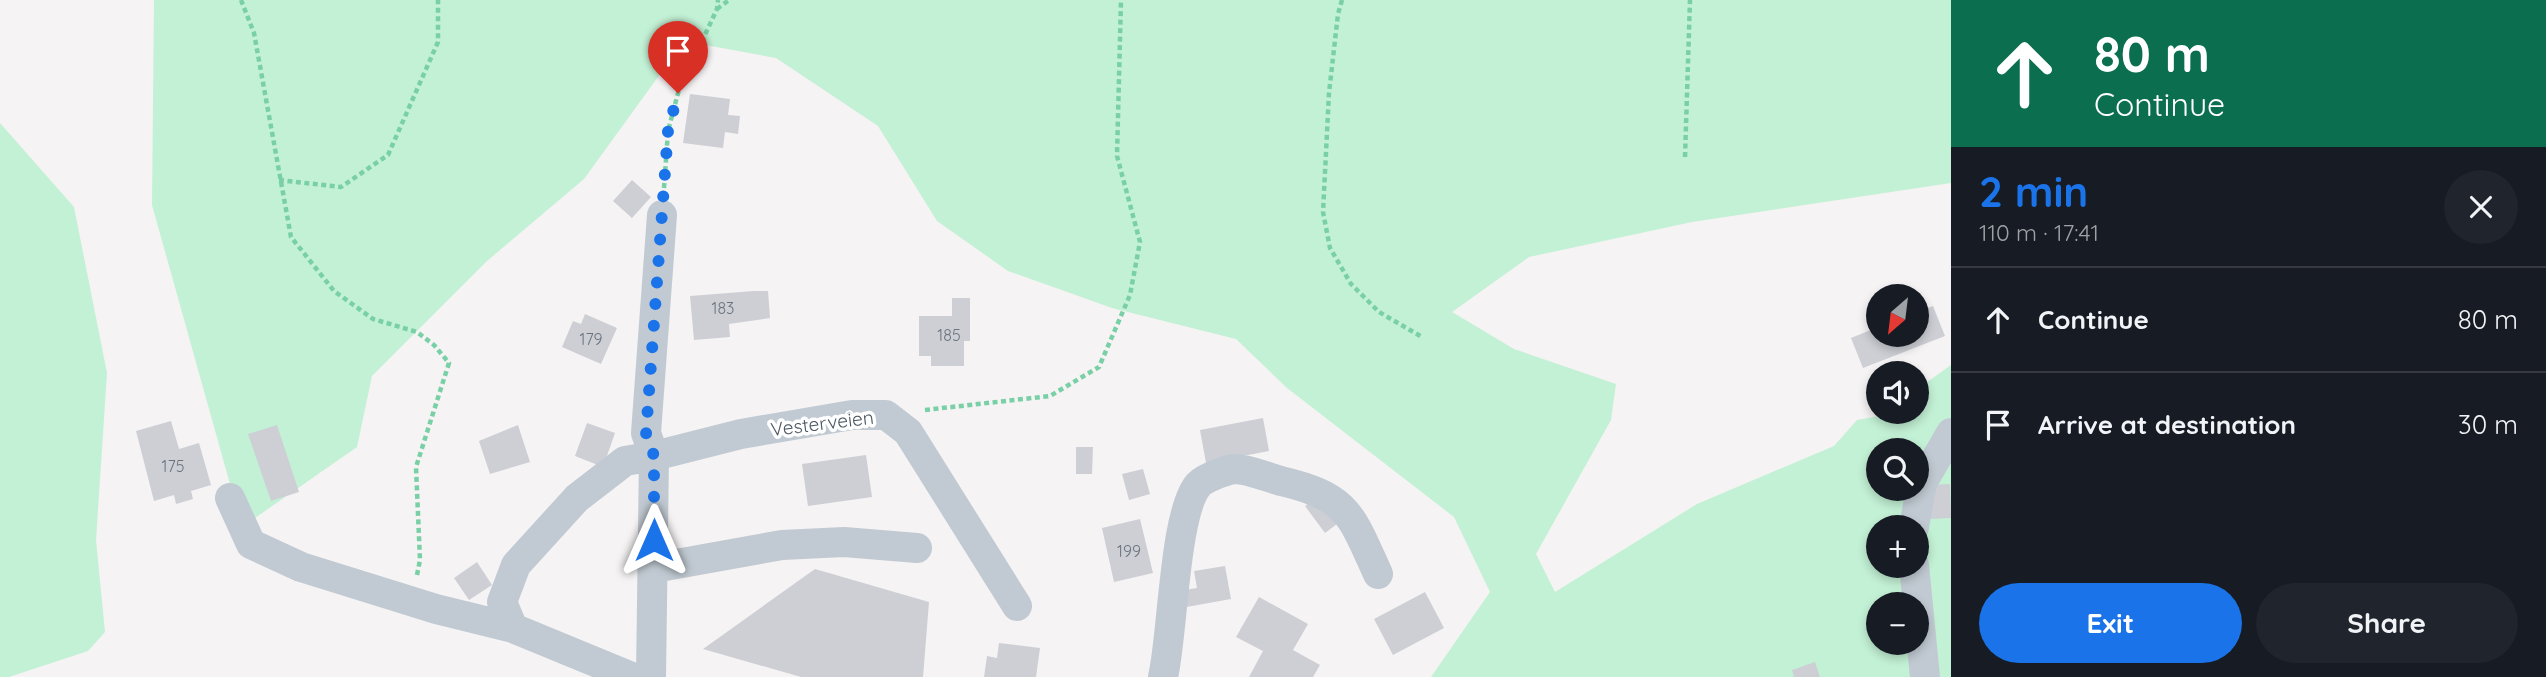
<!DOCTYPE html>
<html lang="en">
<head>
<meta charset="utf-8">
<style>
	:root { --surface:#171b24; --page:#20242c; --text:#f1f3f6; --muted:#9ea1a6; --line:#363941; --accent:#1a73e8 }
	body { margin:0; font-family:Quicksand,sans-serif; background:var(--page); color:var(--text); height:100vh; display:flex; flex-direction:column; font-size:26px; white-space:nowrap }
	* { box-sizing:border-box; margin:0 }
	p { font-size:23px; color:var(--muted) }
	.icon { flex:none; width:38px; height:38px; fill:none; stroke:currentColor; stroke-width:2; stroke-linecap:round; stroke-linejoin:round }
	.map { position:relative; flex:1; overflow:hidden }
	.details { display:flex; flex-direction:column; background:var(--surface); width:595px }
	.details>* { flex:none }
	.hud { background:#0b6e4f; color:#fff; overflow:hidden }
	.needle { width:46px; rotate:208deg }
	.controls { position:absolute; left:1866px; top:284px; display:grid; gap:14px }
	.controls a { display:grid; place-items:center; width:63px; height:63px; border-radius:50%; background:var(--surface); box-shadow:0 4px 10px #0003; font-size:35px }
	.pin { position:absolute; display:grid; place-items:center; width:60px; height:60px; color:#fff; margin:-72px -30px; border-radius:50% 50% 50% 0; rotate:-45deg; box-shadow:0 0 7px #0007 }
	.pin .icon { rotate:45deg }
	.me { position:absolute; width:77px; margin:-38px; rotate:0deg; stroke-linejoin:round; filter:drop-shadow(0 0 5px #0008) }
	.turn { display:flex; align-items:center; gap:24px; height:147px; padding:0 28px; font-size:32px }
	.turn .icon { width:91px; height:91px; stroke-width:2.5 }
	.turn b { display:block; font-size:49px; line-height:60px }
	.round { display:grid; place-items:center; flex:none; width:74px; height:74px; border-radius:37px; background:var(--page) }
	.overview { display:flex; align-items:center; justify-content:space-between; height:119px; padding:0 28px }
	h1 { font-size:42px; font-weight:700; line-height:52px; color:var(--accent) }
	.button { display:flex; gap:14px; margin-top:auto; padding:14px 28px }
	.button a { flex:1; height:80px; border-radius:42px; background:var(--accent); color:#fff; font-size:28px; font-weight:700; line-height:80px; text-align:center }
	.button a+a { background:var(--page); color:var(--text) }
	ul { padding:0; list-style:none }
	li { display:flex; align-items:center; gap:21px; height:105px; padding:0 28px; border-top:2px solid var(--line) }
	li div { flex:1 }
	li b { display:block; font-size:26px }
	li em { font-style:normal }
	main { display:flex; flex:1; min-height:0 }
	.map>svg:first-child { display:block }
	.green { fill:#c3f1d5; fill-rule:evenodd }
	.building { fill:#cdcfd5 }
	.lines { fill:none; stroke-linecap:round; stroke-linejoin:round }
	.path { stroke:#7ad0a6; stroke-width:4.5; stroke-dasharray:5 3.5; stroke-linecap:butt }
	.minor { stroke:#c1cad2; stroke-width:30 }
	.route { stroke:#1a73e8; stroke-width:12; stroke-dasharray:0 21.6 }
	.labels { text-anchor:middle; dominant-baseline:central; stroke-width:7; stroke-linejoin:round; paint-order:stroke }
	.number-label { font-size:16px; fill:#6b747e }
	.street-label { font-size:19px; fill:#4a5661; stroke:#fff }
</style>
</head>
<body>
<main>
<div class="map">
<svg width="1951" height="677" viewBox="0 0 1951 677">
	<rect width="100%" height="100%" fill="#f5f3f3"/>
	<!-- green -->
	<path class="green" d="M154,0H1951V183L1692,222L1529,257L1452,312L1514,349L1616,384L1611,420L1536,554L1555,592L1697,504L1834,446L1857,420L1884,415L1888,411H1916V390L1951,365V677H1431L1490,592L1454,517L1287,388L1236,339L1112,308L1008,271L937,221L878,126L776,58L684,41L584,179L487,261L372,376L357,447L242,527L152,205ZM1878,450H1916V488H1878ZM1878,527H1916V565H1878ZM1878,604H1916V642H1878Z
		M0,123L74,207L107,373L96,540L105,632L88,651L9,677H0Z"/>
	<!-- building -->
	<path class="building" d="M690,94L730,99L728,115L740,116L738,134L725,132L723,148L683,143Z
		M632,180L651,197L632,218L613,201Z
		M754,291H768L770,318L729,324L730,337L694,340L690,296Z
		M952,298H970V341H964V366H931V356H919V316H952Z
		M1933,306L1945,336L1863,368L1851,338L1878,327V334H1916V312Z
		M585,314L617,328L601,364L562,347L573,321L581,324Z
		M1263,418L1269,451L1206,463L1200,430Z
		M171,421L179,449L199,443L211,485L191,491L193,499L176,504L174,495L154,501L136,431Z
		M587,423L615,433L603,467L575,456Z
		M277,425L299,492L271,501L248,434Z
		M518,425L530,462L490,474L479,441Z
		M1076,447H1093L1092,474H1076Z
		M866,455L872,497L808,506L802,464Z
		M1143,469L1150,494L1129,500L1122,474Z
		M1950,484L1951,518L1931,519L1929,485Z
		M1322,494L1341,521L1325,533L1305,506Z
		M1140,519L1153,573L1114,582L1102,528Z
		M477,562L492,585L469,600L454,578Z
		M1225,566L1231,599L1181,608L1178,591L1197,588L1194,571Z
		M815,569L929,602L923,677H801L703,649Z
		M1425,592L1444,628L1393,655L1374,619Z
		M1259,597L1308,624L1293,650L1320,665L1313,677H1249L1263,651L1236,637Z
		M999,643L1040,648L1036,677H984L987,656L997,658Z
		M1815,662L1820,677H1794L1792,670Z"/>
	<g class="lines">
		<!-- path -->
		<path class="path" d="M241,0L254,33L291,237L334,291L373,319L417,332L434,345L449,363L416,467L420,560L417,575
			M1342,0L1338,14L1329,93L1323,212L1330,248L1351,284L1379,312L1422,337
			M717,9L729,0
			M1685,157L1690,0
			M279,180L341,187L388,155L438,42V0
			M664,188L668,131L678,93L717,9L718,0
			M925,410L1050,396L1099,367L1130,295L1140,242L1117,156L1121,0"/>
		<!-- minor -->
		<path class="minor" d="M230,498L251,544L301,567L436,609L513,628
			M1914,527L1922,483L1951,433
			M1914,565L1925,677
			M654,568L782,545L844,542L917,548
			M632,677L513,628L502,602L516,565L577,498L625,461L654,456L741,434L852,415H886L908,432L1017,606
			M651,677L654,456L646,433L662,215
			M1163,677C1173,635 1174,511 1199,484C1205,478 1226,470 1234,469C1248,469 1267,477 1281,481C1349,497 1351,515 1378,574"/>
	</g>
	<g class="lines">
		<!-- route -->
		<path class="route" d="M654,540V456L646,433L668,131L678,93"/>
	</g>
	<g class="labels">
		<!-- number labels -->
		<g class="number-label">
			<text x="723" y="308">183</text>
			<text x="949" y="335">185</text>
			<text x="591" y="339">179</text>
			<text x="173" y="466">175</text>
			<text x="1129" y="551">199</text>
		</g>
		<!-- street labels -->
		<g class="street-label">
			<text transform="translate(822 423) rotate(-7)">Vesterveien</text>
		</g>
	</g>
</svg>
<div class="controls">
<a><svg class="needle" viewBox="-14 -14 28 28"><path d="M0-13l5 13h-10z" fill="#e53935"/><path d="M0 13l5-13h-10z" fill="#9ea1a6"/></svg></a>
<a><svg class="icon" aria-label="sound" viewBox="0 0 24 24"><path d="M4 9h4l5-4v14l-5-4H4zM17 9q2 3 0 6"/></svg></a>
<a><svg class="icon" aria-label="search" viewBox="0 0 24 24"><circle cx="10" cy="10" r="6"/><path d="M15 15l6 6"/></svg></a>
<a>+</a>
<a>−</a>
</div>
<div class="pin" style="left:678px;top:93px;background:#d93025"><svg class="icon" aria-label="arrive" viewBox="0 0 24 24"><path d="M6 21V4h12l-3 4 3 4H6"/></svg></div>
<svg class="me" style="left:654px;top:540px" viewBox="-20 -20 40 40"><path d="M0-17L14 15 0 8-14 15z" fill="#1a73e8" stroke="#fff" stroke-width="4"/></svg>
</div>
<section class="details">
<div class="hud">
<div class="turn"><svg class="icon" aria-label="ahead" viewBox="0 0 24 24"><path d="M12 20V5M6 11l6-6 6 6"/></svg><div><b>80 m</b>Continue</div></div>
</div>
<div class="overview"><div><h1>2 min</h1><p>110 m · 17:41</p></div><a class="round"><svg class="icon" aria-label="close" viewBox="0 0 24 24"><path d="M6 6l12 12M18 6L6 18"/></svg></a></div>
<ul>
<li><svg class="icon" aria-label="ahead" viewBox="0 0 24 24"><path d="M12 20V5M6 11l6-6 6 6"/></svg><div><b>Continue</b></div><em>80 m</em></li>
<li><svg class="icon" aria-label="arrive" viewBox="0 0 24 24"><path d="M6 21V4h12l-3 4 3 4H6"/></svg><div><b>Arrive at destination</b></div><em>30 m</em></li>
</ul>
<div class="button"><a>Exit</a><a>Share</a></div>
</section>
</main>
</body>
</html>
